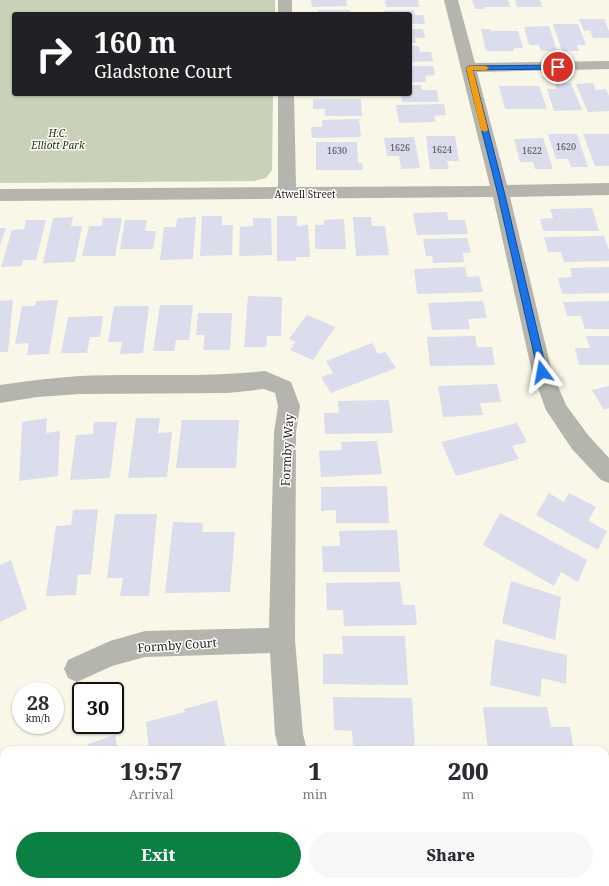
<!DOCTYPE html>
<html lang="en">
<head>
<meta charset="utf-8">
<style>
	:root { --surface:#fff; --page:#f7f7f7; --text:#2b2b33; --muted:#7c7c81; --accent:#0b8043 }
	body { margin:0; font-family:"Noto Serif",serif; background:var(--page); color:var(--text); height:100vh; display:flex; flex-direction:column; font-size:15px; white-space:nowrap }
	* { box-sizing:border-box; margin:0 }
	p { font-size:13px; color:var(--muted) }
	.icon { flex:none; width:22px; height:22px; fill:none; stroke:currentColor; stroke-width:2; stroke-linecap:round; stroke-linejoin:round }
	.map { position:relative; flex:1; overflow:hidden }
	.side { position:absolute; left:0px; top:746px; width:609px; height:140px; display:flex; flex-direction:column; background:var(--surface); border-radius:12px 12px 0 0; box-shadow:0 1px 3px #0004 }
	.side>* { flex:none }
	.banner { position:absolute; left:12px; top:12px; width:400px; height:84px; border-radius:4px; box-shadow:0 1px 3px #0004; background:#202124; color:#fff; overflow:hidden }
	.speed { position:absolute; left:12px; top:682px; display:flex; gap:8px; font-size:20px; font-weight:700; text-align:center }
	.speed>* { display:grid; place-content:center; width:52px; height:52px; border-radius:50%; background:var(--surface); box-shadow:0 1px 3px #0004; line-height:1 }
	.speed small { font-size:10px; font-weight:400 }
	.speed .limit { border:2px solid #111; border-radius:6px; background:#fff; color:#111 }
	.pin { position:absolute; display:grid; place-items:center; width:34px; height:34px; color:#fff; margin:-17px; border:2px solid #fff; border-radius:50%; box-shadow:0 1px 4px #0007 }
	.me { position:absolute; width:44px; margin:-22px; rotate:347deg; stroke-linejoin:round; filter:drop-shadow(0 0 3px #0008) }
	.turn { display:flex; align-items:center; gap:14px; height:84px; padding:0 16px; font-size:18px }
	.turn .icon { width:52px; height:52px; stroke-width:2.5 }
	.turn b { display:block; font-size:28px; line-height:34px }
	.eta { display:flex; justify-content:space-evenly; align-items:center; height:68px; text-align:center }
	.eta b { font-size:24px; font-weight:800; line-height:28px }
	.cta { display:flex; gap:8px; margin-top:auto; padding:8px 16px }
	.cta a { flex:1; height:46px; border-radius:24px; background:var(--accent); color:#fff; font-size:16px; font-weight:800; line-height:46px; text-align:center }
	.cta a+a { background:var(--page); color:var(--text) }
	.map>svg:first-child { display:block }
	.green { fill:#c9d1b9 }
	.building { fill:#dbdcec }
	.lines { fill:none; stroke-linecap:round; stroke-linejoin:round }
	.minor { fill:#b5b4ad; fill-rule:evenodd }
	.route { fill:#1a73e8; stroke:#114b97 }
	.slow { fill:#f59e0b }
	.labels { text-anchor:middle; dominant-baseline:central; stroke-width:3; stroke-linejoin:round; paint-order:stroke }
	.far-number-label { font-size:9px; fill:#4f4e4e }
	.far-park-label { font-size:10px; font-style:italic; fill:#253003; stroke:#fff }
	.far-street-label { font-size:10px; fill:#201f19; stroke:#fff }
	.street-label { font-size:12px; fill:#201f19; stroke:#fff }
</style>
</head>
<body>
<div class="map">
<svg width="609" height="886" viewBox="0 0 609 886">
	<rect width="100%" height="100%" fill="#f9f7e7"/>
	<!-- green -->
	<path class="green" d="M0,0H275V14H14V94H273L272,170L266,178L254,181L0,183Z"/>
	<!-- building -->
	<path class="building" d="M311,0H346L347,6L312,7Z
		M385,0H418L419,7H386Z
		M472,0H508L510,7H484L485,9H475Z
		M515,0H540L542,7H517Z
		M318,10H350L351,14H319Z
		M414,10L415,15H423L425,24H410V14H383V11Z
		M579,19H604L609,31V38H593L590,30L584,31Z
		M553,24H578L586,45H577L579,51H562Z
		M549,26L557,51H541L539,45H529L524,27Z
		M410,29H423L425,38H415L416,43H410Z
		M481,29H490L491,31H518L523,48H514V51H486Z
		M410,46H419L420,52H431L433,61L410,62Z
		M410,66H433L435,75L425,76L426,82H410Z
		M555,83H571L582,110L554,111L547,89H557Z
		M593,83L596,90L606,89L609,96V111L588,112L576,84Z
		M410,85H421L422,90H437L439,102H402L401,94H410Z
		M499,86H539L547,109H505Z
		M311,94H369V96H311Z
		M313,99H361L362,116H325V109H313Z
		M444,104L446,115L434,116L436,122L399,123L396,105Z
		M359,119L361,137L312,138L311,127H322V120Z
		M548,134H577L588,167H571L568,159H556Z
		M583,134H609V166H595Z
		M426,136H455L459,161H447L449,169H430Z
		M414,137L420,168L401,169L399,156H387L384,138Z
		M543,138L553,169H535L533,162H520L514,139Z
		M316,142H357L358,163H362L363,170H316Z
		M592,208L599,231H543L540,219L553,218L550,209Z
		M447,212L448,220H465L468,234L417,235L413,213Z
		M202,216H222V225H233L232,255L200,256Z
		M277,216H297V226L308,225L310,257H296V261H277Z
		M73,217L71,226H82L75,262L43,263L53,218Z
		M196,217L193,259L160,260L164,227H176L177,218Z
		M353,217H371L372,226H385L389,255L356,256Z
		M103,218H122L115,256H82L89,226H102Z
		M253,218H271L272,255L239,256L240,227L253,226Z
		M344,219L346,249H315V225H324V220Z
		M26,220H46L36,260H23L21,266L1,267L12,230L24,229Z
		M125,220H147L145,231H156L153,249H120Z
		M0,228H6L0,246Z
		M604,236L609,250V261L564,262L561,252H548L544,237Z
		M467,238L471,252L463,253L464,262L433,263L432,256H426L423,239Z
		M465,267L467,277L479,276L483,292L417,294L414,269Z
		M609,267V293L562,294L558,278L572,277L570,268Z
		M248,296L282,297L281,336H267L266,347H244Z
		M13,300L8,352H0V301Z
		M58,300L49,354L27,355L29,343L15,344L22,306H35L36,301Z
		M483,301L487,318L468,319L470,329L432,330L428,303Z
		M609,301V329H585L581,316H567L563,302Z
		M160,305H193L189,340H176L174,351H153Z
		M114,306H149L143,353L120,354L122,342H108Z
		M198,313H232L230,350H203L205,335H196Z
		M307,315L335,327L313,360L290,350L296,342L289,339Z
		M103,316L100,337H90L87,353H61L68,317Z
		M475,336L477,347H492L495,365L430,366L427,337Z
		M586,336H609V365H579L575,348H590Z
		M372,343L378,354L385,352L396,368L331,393L321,377L333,373L326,361Z
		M497,384L501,402L480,403L483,415L443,417L438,386Z
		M609,386V408L604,410L592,390Z
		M389,400L393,433L325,434L324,413H339L338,401Z
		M47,418L46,433L60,431L58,476L19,481L22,422Z
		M136,418H160L158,433L172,432L167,477L128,478Z
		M182,420H239L236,468H176Z
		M94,422H117L110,478L70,480L76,435L93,434Z
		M517,423L527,442L512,446L519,459L456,476L441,442Z
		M377,441L382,474L321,477L319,451L342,450L341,442Z
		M387,486L389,523H336V510L321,511V487Z
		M549,493L564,502L569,493L596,507L588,521L607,531L598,550L536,515Z
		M98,509L91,574L78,575L76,595L46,596L56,526L71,525L73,510Z
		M500,513L587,560L578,582L561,572L554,586L483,545Z
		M115,514H157L149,596H120L123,578H107Z
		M173,522L203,523L202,532H235L230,592L165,593Z
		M397,530L400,572H323L322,546H340L339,531Z
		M11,560L27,609L0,622V565Z
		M511,581L561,597L555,640L502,623Z
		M400,582L403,605H415L417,625L344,626L343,610H327L326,583Z
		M342,636H405L408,685L323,684V654H343Z
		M495,639L567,655L566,684L542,678L540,697L490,685Z
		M333,697L412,698L415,749L353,748L352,731L334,730Z
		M217,700L226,750H149L146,722L185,712L184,709Z
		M483,707H547L551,727H570L574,750H488Z
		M115,735L118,750H89L88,744Z
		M227,882H254L255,886H217Z
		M379,882H458V886H380Z
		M509,882H583V886H509Z"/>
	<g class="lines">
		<!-- minor -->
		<path class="minor" d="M278,0H292V14H278Z
			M444,0H458L475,63L609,61V69L477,72L507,185L609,183V195L510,197L552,372L566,405L588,435L609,458V483L601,480L572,449L546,410L532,372L493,197L0,201V189L278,187V94H294L296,187L490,186Z
			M265,371L291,382L300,406L296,432L295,640L303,734L307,750H279L275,734L270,653L145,657L112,666L77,682L68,678L64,669L68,660L110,641L145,631L269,628L274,432L278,406L275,393L264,389L228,393L80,394L37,397L0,403V385C26,381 52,378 79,376C141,373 203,378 265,371Z
			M311,882H341L342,886H312Z"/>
	</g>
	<!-- route -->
	<path class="route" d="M558,65L561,67L560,69L473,70L504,191L547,372L542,376L538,372L497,191L466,68L469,66Z"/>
	<!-- slow -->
	<path class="slow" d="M469,66H486L489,68L486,70H473L488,130L485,132L481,130L466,68Z"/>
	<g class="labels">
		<!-- far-number labels -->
		<g class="far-number-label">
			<text x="566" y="146">1620</text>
			<text x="400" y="147">1626</text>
			<text x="442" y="149">1624</text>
			<text x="337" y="150">1630</text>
			<text x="532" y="150">1622</text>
		</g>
		<!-- far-park labels -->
		<g class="far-park-label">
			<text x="58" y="133">H.C.<tspan x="58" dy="12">Elliott Park</tspan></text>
		</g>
		<!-- far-street labels -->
		<g class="far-street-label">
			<text x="305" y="194">Atwell Street</text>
		</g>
		<!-- street labels -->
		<g class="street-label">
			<text transform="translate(287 450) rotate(-87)">Formby Way</text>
			<text transform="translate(177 645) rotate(-4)">Formby Court</text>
		</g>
	</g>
</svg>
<div class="speed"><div>28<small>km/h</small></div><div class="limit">30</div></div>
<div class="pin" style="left:558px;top:67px;background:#d93025"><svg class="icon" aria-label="arrive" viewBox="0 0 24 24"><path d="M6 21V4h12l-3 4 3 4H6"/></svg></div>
<svg class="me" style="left:542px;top:372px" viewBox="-20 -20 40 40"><path d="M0-17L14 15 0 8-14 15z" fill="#1a73e8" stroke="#fff" stroke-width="4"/></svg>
<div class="banner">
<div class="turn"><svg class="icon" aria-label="right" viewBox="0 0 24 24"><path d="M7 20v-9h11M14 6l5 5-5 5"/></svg><div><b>160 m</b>Gladstone Court</div></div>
</div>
<section class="side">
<div class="eta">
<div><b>19:57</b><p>Arrival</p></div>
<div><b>1</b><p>min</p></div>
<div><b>200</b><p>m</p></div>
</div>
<div class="cta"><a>Exit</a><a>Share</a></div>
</section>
</div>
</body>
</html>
